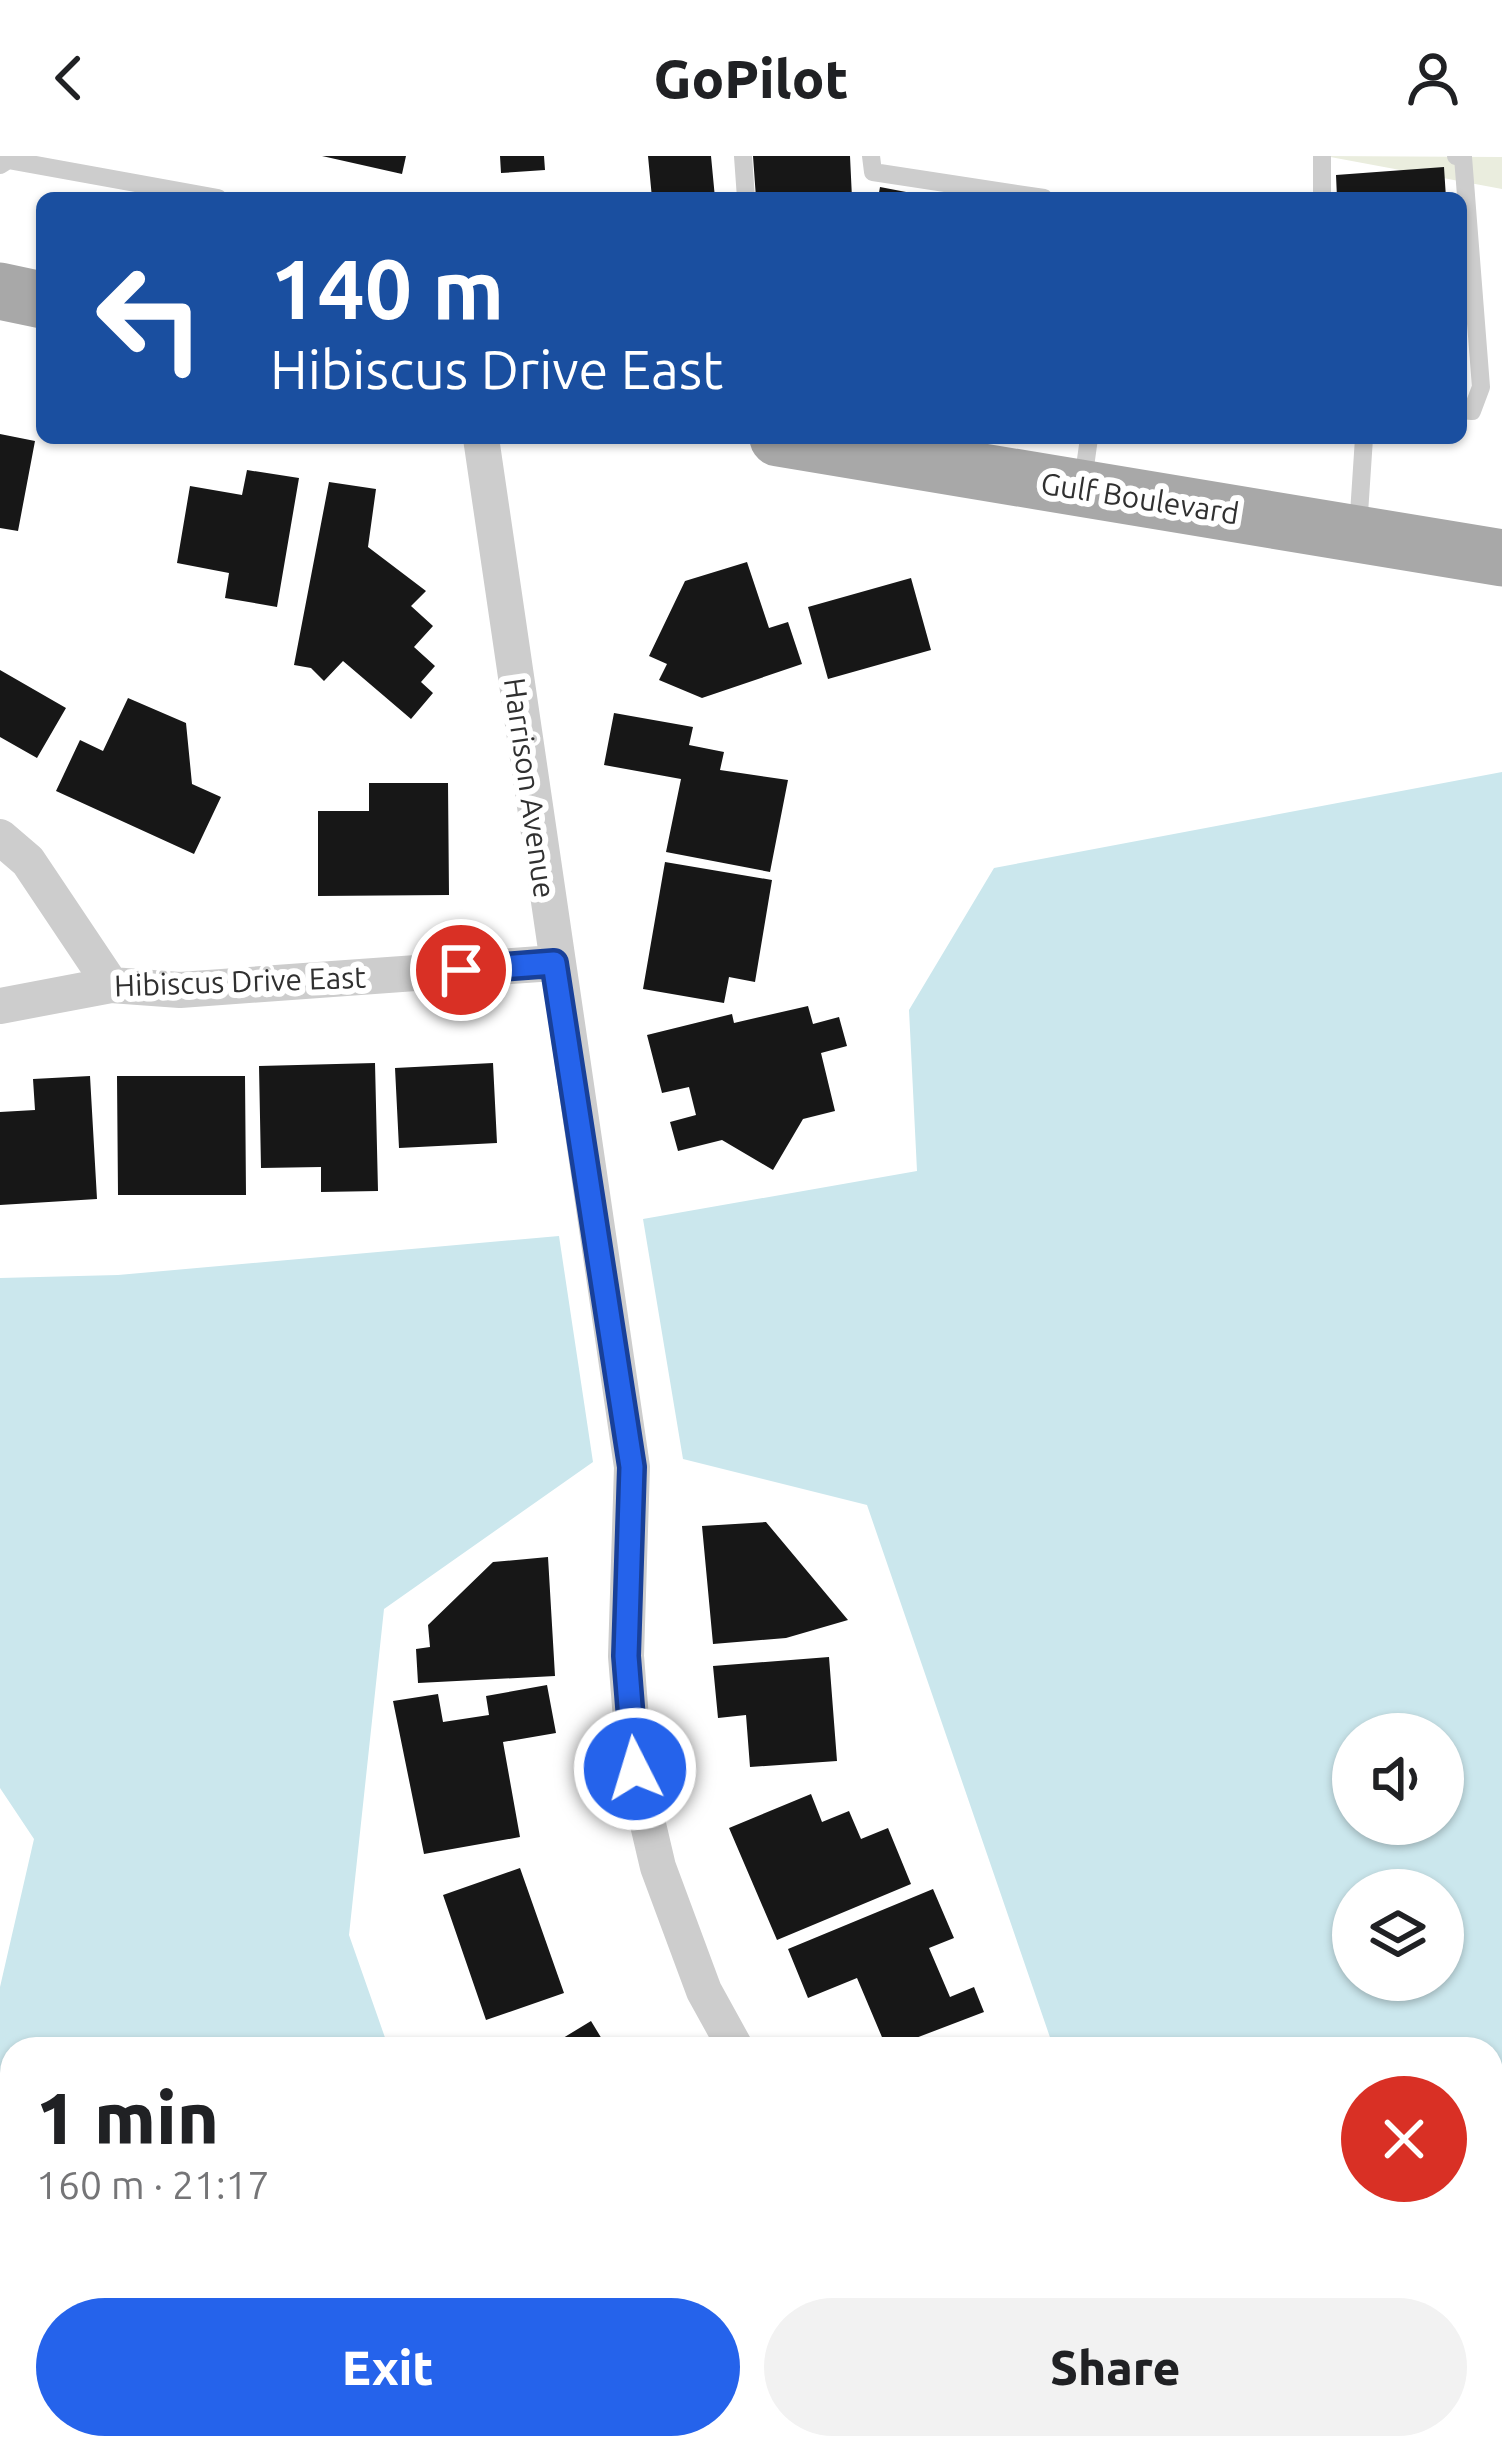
<!DOCTYPE html>
<html lang="en">
<head>
<meta charset="utf-8">
<style>
	:root { --surface:#fff; --page:#f2f2f2; --text:#202124; --muted:#757577; --accent:#2563eb }
	body { margin:0; font-family:Ubuntu,sans-serif; background:var(--page); color:var(--text); height:100vh; display:flex; flex-direction:column; font-size:45px; white-space:nowrap }
	* { box-sizing:border-box; margin:0 }
	p { font-size:39px; color:var(--muted) }
	.icon { flex:none; width:66px; height:66px; fill:none; stroke:currentColor; stroke-width:2; stroke-linecap:round; stroke-linejoin:round }
	.map { position:relative; flex:1; overflow:hidden }
	.details { position:absolute; left:0px; top:1881px; width:1503px; height:423px; display:flex; flex-direction:column; background:var(--surface); border-radius:36px 36px 0 0; box-shadow:0 3px 9px #0004 }
	.details>* { flex:none }
	.guide { position:absolute; left:36px; top:36px; width:1431px; height:252px; border-radius:18px; box-shadow:0 3px 9px #0004; background:#1a4fa0; color:#fff; overflow:hidden }
	.fabs { position:absolute; left:1332px; top:1557px; display:grid; gap:24px }
	.fabs a { display:grid; place-items:center; width:132px; height:132px; border-radius:50%; background:var(--surface); box-shadow:0 3px 9px #0004; font-size:60px }
	.pin { position:absolute; display:grid; place-items:center; width:102px; height:102px; color:#fff; margin:-51px; border:6px solid #fff; border-radius:50%; box-shadow:0 3px 12px #0007 }
	.me { position:absolute; width:132px; margin:-66px; rotate:355deg; stroke-linejoin:round; filter:drop-shadow(0 0 9px #0008) }
	.turn { display:flex; align-items:center; gap:42px; height:252px; padding:0 36px; font-size:54px }
	.turn .icon { width:156px; height:156px; stroke-width:2.5 }
	.turn b { display:block; font-size:84px; line-height:102px }
	.round { display:grid; place-items:center; flex:none; width:126px; height:126px; border-radius:63px; background:var(--page) }
	.summary { display:flex; align-items:center; justify-content:space-between; height:204px; padding:0 36px }
	h1 { font-size:72px; font-weight:800; line-height:90px }
	.button { display:flex; gap:24px; margin-top:auto; padding:24px 36px }
	.button a { flex:1; height:138px; border-radius:72px; background:var(--accent); color:#fff; font-size:48px; font-weight:800; line-height:138px; text-align:center }
	.button a+a { background:var(--page); color:var(--text) }
	header { display:flex; justify-content:space-between; align-items:center; height:156px; padding:0 36px; background:var(--surface); font-size:54px; font-weight:800 }
	.map>svg:first-child { display:block }
	.green { fill:#eaedde }
	.water { fill:#cbe7ed; fill-rule:evenodd }
	.building { fill:#171717 }
	.lines { fill:none; stroke-linecap:round; stroke-linejoin:round }
	.lane { stroke:#cdcdcd; stroke-width:18 }
	.street { stroke:#cdcdcd; stroke-width:36 }
	.primary { stroke:#a8a8a8; stroke-width:57 }
	.route-casing { stroke:#184099; stroke-width:30 }
	.route { stroke:#2563eb; stroke-width:21 }
	.labels { text-anchor:middle; dominant-baseline:central; stroke-width:12; stroke-linejoin:round; paint-order:stroke }
	.street-label { font-size:30px; fill:#303030; stroke:#fff }
</style>
</head>
<body>
<header><svg class="icon" aria-label="back" viewBox="0 0 24 24"><path d="M15 5l-7 7 7 7"/></svg>GoPilot<svg class="icon" aria-label="person" viewBox="0 0 24 24"><circle cx="12" cy="8" r="4"/><path d="M4 21q1-7 8-7t8 7"/></svg></header>
<div class="map">
<svg width="1502" height="2303" viewBox="0 0 1502 2303">
	<rect width="100%" height="100%" fill="#fff"/>
	<!-- green -->
	<path class="green" d="M1325,0L1502,1V33Z"/>
	<!-- water -->
	<path class="water" d="M1502,616V2303H1189L1187,2292H1491V1893H1054L867,1349L683,1303L643,1063L917,1015L909,854L994,712ZM1353,1578H1443V1668H1353ZM1353,1734H1443V1824H1353Z
		M559,1080L593,1306L384,1453L349,1779L389,1893H12V2292H645L646,2303H0V1831L34,1683L0,1632V1122L118,1119Z"/>
	<!-- building -->
	<path class="building" d="M322,0H406L402,18Z
		M500,0H544L545,14L501,17Z
		M648,0H711L715,42H652Z
		M753,0H850L852,42H756Z
		M1444,11L1446,42H1337L1336,19Z
		M880,31L927,40V42H878Z
		M0,278L35,285L18,375L0,372Z
		M247,314L299,322L277,451L225,442L229,417L177,407L190,330L242,339Z
		M329,326L376,333L368,391L426,435L411,450L433,470L414,491L435,510L421,526L433,537L411,563L343,505L324,525L311,512L294,509Z
		M747,406L769,472L788,466L802,508L702,542L659,524L667,508L649,500L685,425Z
		M911,422L931,494L828,523L808,451Z
		M0,514L66,552L37,602L0,581Z
		M128,542L186,567L192,628L221,641L194,698L56,635L80,584L103,595Z
		M614,557L693,571L689,589L724,596L720,614L788,624L770,716L666,696L681,623L604,609Z
		M369,627H448L449,739L318,740V655H369Z
		M665,706L772,724L755,826L729,821L724,847L643,833Z
		M808,850L813,868L839,861L847,890L821,897L835,955L803,963L773,1014L722,984L678,995L670,966L696,959L689,931L662,937L647,879L732,858L734,867Z
		M375,907L378,1035L321,1036V1011L261,1012L259,910Z
		M493,907L497,987L399,992L395,912Z
		M90,920L97,1043L0,1049V956L35,954L33,923Z
		M117,920H245L246,1039H118Z
		M766,1366L848,1464L786,1482L713,1488L702,1370Z
		M548,1401L555,1520L418,1527L416,1493L430,1491L428,1469L493,1406Z
		M829,1501L837,1605L750,1611L746,1559L718,1562L713,1510Z
		M547,1529L556,1577L503,1586L520,1681L424,1698L393,1545L438,1538L443,1566L489,1559L486,1540Z
		M811,1638L822,1666L849,1655L861,1683L888,1672L911,1728L777,1784L729,1672Z
		M520,1712L564,1837L486,1864L443,1739Z
		M933,1733L954,1782L929,1792L950,1841L974,1831L984,1856L887,1893L857,1822L808,1842L788,1793Z
		M591,1865L608,1893H545Z
		M774,2292H792L795,2303H737Z
		M989,2292H1131L1133,2303H992Z"/>
	<g class="lines">
		<!-- lane -->
		<path class="lane" d="M743,0L746,42
			M871,0L873,16L1044,42
			M1456,0L1463,1L1481,231L1472,255L1461,254
			M0,9L8,4L218,42
			M1322,42V0
			M1083,325L1089,282
			M1358,373L1364,282"/>
		<!-- street -->
		<path class="street" d="M481,282L632,1311L626,1500L635,1613L658,1711L704,1835L736,1893
			M0,681L28,705L111,829
			M0,850L111,829L180,834L554,807
			M903,2292L906,2303"/>
		<!-- primary -->
		<path class="primary" d="M0,135L42,144
			M778,282L1502,402"/>
	</g>
	<g class="lines">
		<!-- route casing -->
		<g class="route-casing">
			<path id="route" d="M461,814L554,807L632,1311L626,1500L635,1613"/>
		</g>
		<!-- route -->
		<use href="#route" class="route"/>
	</g>
	<g class="labels">
		<!-- street labels -->
		<g class="street-label">
			<text transform="translate(1140 342) rotate(9)">Gulf Boulevard</text>
			<text transform="translate(530 632) rotate(82)">Harrison Avenue</text>
			<text transform="translate(240 825) rotate(-2)">Hibiscus Drive East</text>
		</g>
	</g>
</svg>
<div class="fabs">
<a><svg class="icon" aria-label="sound" viewBox="0 0 24 24"><path d="M4 9h4l5-4v14l-5-4H4zM17 9q2 3 0 6"/></svg></a>
<a><svg class="icon" aria-label="layers" viewBox="0 0 24 24"><path d="M12 4l9 5-9 5-9-5zM3 14l9 5 9-5"/></svg></a>
</div>
<div class="pin" style="left:461px;top:814px;background:#d93025"><svg class="icon" aria-label="arrive" viewBox="0 0 24 24"><path d="M6 21V4h12l-3 4 3 4H6"/></svg></div>
<svg class="me" style="left:635px;top:1613px" viewBox="-20 -20 40 40"><circle r="17" fill="#2563eb" stroke="#fff" stroke-width="3"/><path d="M0-11L8 9 0 5-8 9z" fill="#fff"/></svg>
<div class="guide">
<div class="turn"><svg class="icon" aria-label="left" viewBox="0 0 24 24"><path d="M17 20v-9H6M10 6l-5 5 5 5"/></svg><div><b>140 m</b>Hibiscus Drive East</div></div>
</div>
<section class="details">
<div class="summary"><div><h1>1 min</h1><p>160 m · 21:17</p></div><a class="round" style="background:#d93025;color:#fff"><svg class="icon" aria-label="close" viewBox="0 0 24 24"><path d="M6 6l12 12M18 6L6 18"/></svg></a></div>
<div class="button"><a>Exit</a><a>Share</a></div>
</section>
</div>
</body>
</html>
